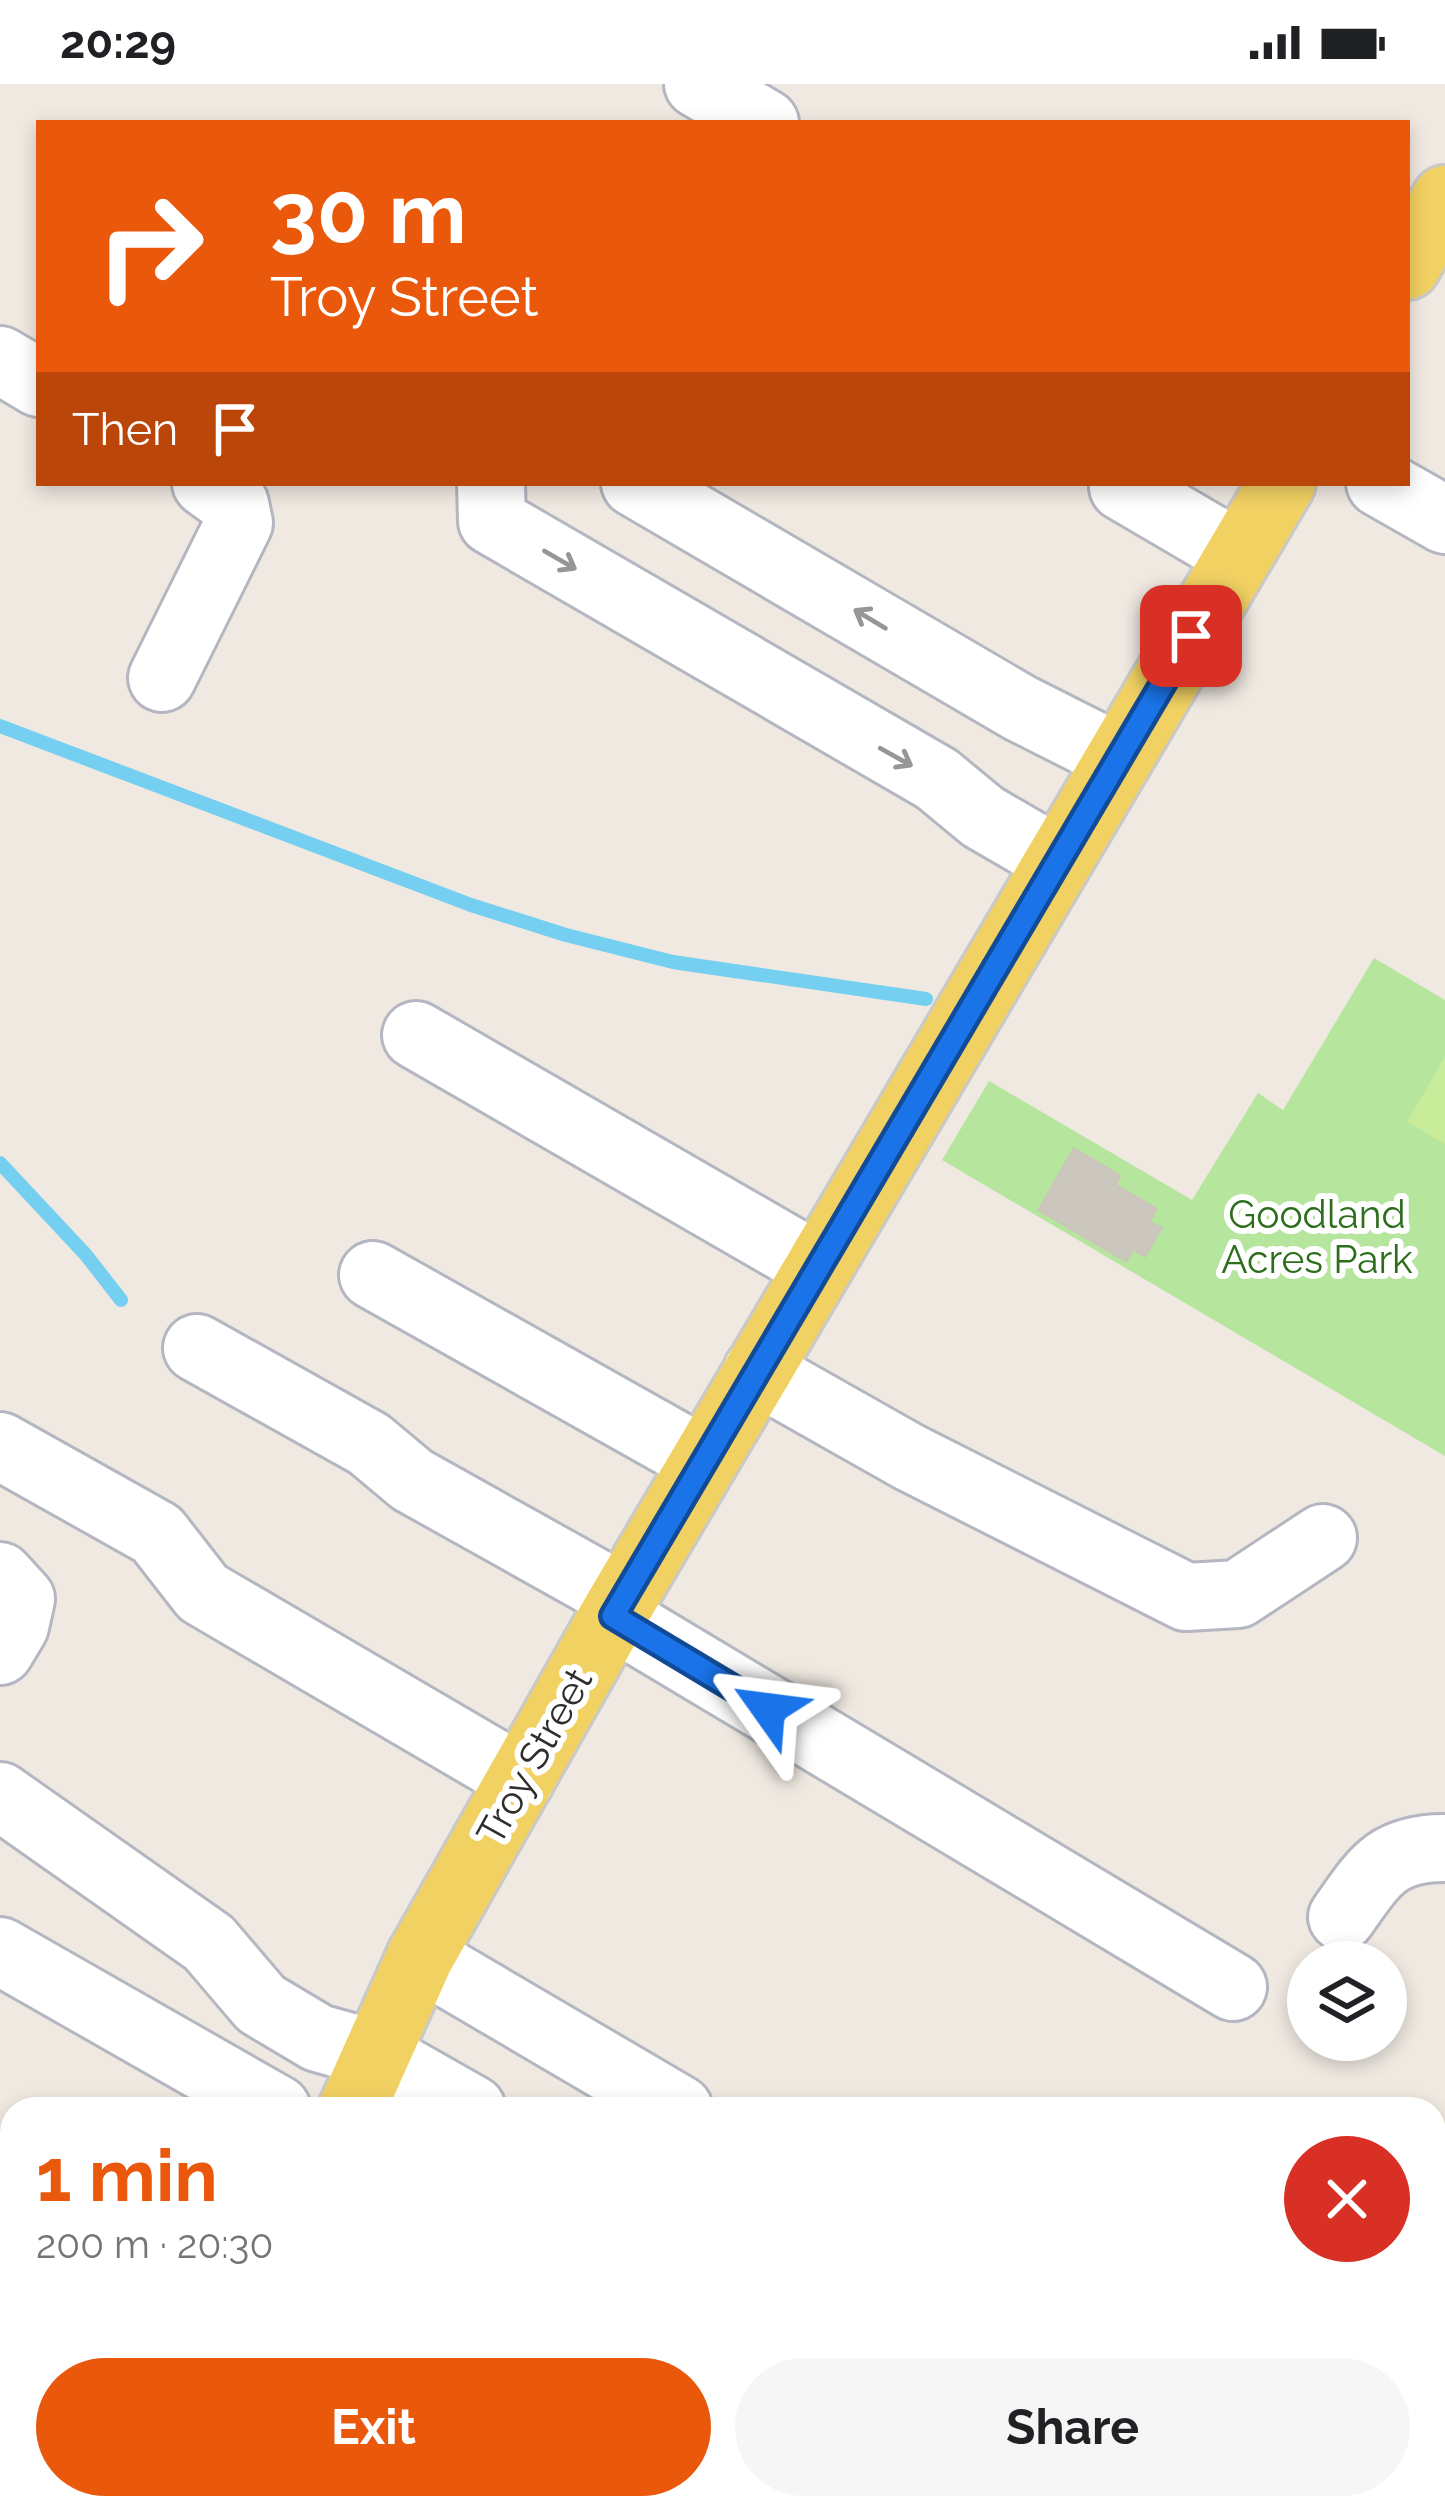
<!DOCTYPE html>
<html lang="en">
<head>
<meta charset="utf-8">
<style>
	:root { --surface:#fff; --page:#f6f6f6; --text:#202124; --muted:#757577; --accent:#ea580c }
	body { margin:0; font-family:Raleway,sans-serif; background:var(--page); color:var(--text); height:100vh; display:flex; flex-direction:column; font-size:45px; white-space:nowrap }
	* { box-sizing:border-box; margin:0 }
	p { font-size:39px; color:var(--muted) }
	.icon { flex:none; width:66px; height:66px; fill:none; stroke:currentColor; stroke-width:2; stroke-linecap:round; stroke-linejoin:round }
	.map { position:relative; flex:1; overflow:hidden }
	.sheet { position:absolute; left:0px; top:2013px; width:1446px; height:423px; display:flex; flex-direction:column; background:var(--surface); border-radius:36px 36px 0 0; box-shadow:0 6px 18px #0003 }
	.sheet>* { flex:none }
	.guide { position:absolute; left:36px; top:36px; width:1374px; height:366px; border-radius:0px; box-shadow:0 6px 18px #0003; background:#ea580c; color:#fff; overflow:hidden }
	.controls { position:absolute; left:1287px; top:1857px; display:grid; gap:24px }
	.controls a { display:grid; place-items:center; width:120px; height:120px; border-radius:50%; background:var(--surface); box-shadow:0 6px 18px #0003; font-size:60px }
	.pin { position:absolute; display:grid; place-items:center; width:102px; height:102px; color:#fff; margin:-51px; border-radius:24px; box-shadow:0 6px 18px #0006 }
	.me { position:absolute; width:132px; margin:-66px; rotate:301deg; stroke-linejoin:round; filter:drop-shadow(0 0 9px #0008) }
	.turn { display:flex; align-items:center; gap:42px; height:252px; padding:0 36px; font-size:54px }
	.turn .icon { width:156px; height:156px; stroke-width:2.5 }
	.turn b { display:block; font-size:84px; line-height:102px }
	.then { display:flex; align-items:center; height:114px; padding:0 36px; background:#0003; gap:24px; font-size:45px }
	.round { display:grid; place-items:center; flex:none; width:126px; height:126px; border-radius:63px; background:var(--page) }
	.headline { display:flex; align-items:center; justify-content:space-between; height:204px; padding:0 36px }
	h1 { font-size:72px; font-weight:700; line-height:90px; color:var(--accent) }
	.button { display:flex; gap:24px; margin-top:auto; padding:24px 36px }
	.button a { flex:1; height:138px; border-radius:72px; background:var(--accent); color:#fff; font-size:48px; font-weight:700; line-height:138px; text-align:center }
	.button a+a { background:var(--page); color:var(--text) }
	.status { display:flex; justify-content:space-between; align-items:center; height:84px; padding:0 60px; background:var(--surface); direction:ltr }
	.status svg { height:33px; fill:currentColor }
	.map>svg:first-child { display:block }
	.green { fill:#b6e59e }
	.pitch { fill:#c9ec9a }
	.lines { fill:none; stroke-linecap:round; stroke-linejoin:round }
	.stream { stroke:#75cff0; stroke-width:14 }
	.building { fill:#cbc7bf; stroke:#cbc5ba; stroke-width:3 }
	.minor-casing { stroke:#b4b7c1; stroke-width:72 }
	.major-casing { stroke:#c9c9c9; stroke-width:72 }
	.minor { stroke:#fff; stroke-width:66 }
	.major { stroke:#f2d163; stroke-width:66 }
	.oneway { stroke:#969696 }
	.route-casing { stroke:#114b97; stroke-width:30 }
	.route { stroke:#1a73e8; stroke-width:21 }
	.labels { text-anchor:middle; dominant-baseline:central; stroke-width:12; stroke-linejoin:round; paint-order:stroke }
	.park-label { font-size:39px; fill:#2c6e1b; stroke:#fff }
	.street-label { font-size:39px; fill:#2e2e2e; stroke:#fff }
</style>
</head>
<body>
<div class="status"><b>20:29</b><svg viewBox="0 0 49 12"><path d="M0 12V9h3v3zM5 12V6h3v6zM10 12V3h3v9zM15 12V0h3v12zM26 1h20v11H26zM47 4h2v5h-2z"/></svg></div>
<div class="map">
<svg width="1445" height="2434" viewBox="0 0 1445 2434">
	<rect width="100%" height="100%" fill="#efe9e1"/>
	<!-- green -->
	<path class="green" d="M1374,874L1445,916V1372L942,1076L989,997L1192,1116L1258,1009L1283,1026Z"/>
	<!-- pitch -->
	<path class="pitch" d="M1445,973V1060L1407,1038Z"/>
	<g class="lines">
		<!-- stream -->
		<path class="stream" d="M0,642L471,821L566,851L673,878L926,915
			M0,1079L86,1171L121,1216"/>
	</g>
	<!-- building -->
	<path class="building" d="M1074,1065L1120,1092L1115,1101L1156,1125L1149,1138L1161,1144L1145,1172L1133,1165L1126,1177L1039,1126Z"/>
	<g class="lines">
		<!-- minor casing -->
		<g class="minor-casing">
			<path id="minor" d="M698,0L765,39
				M0,276L39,299
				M491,399L492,437L937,695L983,733L1057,776
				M635,399L1020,624L1119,674
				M1126,399L1123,403L1239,471
				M1380,399L1445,436
				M162,594L239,439L235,420L206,399
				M416,951L818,1183
				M373,1191L704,1377
				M197,1264L369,1360L412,1396L623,1514
				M757,1287L909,1373L1186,1513L1238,1510L1323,1454
				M0,1362L157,1450L203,1509L521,1695
				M0,1492L21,1515L15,1542L0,1567
				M613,1532L1233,1903
				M0,1712L209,1859L261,1920L318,1954L375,1970L472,2025
				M1342,1833C1374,1788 1386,1764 1445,1764
				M0,1867L277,2025
				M420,1873L679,2025
				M0,2160L12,2167
				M1434,2204L1445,2211
				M0,2277L12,2284
				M1434,2400L1445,2407
				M557,2424L566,2434
				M121,2434L124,2424"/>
		</g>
		<!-- major casing -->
		<g class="major-casing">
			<path id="major" d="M1407,182L1445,115
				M352,2025L420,1873L613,1532L1282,399
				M277,2434V2424"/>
		</g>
		<!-- minor -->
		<use href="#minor" class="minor"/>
		<!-- major -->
		<use href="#major" class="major"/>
	</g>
	<!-- one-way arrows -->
	<defs><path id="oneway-shaft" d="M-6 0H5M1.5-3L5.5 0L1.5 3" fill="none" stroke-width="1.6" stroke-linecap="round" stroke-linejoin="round" transform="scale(3)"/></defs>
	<g class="oneway">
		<use href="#oneway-shaft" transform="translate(560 476) rotate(30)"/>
		<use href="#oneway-shaft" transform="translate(870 535) rotate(-149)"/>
		<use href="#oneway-shaft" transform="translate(896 673) rotate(29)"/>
	</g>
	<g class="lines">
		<!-- route casing -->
		<g class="route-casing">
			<path id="route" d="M768,1625L613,1532L1191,552"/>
		</g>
		<!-- route -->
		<use href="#route" class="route"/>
	</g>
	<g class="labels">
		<!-- park labels -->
		<g class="park-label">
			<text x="1317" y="1130">Goodland<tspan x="1317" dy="45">Acres Park</tspan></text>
		</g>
		<!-- street labels -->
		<g class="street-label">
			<text transform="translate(534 1672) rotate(-61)">Troy Street</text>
		</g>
	</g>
</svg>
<div class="controls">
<a><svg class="icon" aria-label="layers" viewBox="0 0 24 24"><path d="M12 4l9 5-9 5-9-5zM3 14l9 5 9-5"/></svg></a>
</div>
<div class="pin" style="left:1191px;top:552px;background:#d93025"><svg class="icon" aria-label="arrive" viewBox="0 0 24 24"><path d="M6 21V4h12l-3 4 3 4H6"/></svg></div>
<svg class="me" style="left:768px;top:1625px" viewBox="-20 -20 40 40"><path d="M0-17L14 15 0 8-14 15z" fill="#1a73e8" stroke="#fff" stroke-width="4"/></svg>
<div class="guide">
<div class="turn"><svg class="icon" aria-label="right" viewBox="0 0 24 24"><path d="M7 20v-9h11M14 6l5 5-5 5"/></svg><div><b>30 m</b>Troy Street</div></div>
<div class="then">Then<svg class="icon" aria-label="arrive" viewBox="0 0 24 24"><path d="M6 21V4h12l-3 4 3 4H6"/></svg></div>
</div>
<section class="sheet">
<div class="headline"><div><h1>1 min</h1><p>200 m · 20:30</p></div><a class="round" style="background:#d93025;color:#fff"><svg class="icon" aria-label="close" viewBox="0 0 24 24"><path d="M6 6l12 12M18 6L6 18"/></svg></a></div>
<div class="button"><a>Exit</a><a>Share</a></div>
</section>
</div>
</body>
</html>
